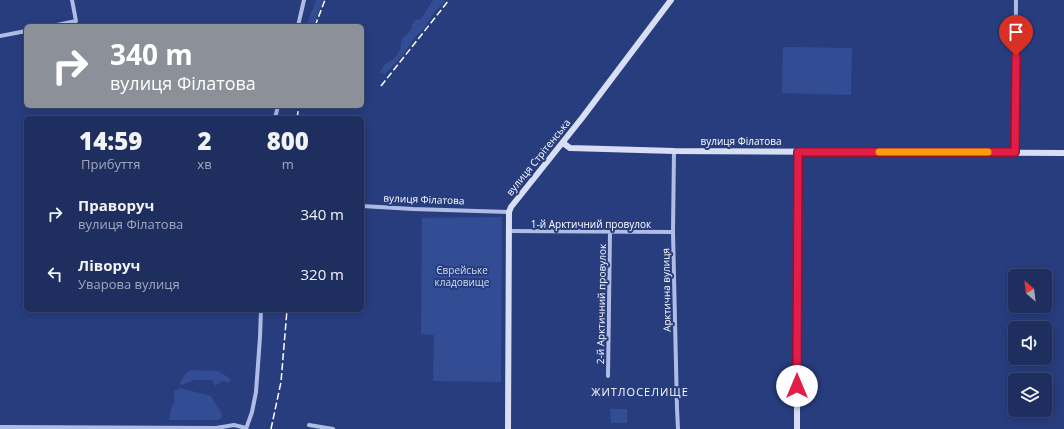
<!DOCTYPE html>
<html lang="uk">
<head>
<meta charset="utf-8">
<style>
	:root { --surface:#1e2e5e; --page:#263664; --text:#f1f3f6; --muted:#a1a8bc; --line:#3c4a73 }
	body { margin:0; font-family:"Open Sans",sans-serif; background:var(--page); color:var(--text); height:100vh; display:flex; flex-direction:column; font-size:15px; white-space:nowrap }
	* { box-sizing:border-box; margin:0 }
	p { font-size:13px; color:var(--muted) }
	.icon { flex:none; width:22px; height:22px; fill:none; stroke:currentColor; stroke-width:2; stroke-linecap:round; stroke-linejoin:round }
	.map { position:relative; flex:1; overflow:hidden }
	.details { position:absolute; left:24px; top:116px; width:340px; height:196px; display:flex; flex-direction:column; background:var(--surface); border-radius:6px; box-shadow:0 2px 10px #0003,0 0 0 1px var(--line) }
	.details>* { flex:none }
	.guide { position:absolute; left:24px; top:24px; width:340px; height:84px; border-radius:6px; box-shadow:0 2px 10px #0003,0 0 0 1px var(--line); background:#8c9099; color:#fff; overflow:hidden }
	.needle { width:26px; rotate:332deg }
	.tools { position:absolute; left:1008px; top:269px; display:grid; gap:8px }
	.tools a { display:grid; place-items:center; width:44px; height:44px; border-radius:6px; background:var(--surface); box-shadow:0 2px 10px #0003,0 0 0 1px var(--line); font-size:20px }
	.pin { position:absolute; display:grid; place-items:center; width:34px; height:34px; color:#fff; margin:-41px -17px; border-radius:50% 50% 50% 0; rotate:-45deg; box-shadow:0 0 4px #0007 }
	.pin .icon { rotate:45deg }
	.me { position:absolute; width:44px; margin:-22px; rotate:0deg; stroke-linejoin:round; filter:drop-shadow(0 0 3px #0008) }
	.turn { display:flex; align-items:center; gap:14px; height:84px; padding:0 20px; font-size:18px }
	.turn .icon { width:52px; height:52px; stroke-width:2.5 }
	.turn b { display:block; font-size:28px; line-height:34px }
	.eta { display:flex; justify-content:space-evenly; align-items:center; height:68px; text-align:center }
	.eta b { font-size:24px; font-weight:800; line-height:28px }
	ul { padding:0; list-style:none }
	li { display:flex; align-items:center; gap:12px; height:60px; padding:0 20px }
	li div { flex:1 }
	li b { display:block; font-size:15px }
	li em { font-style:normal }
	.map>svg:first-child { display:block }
	.green { fill:#334d95 }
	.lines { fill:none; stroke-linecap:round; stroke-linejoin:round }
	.street { stroke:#afbde5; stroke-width:4 }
	.secondary { stroke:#d8dff5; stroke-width:6 }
	.rail { stroke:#fff; stroke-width:1.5; stroke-dasharray:7 3; stroke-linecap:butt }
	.route-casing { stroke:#92132f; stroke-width:10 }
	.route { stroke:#e11d48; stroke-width:7 }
	.slow { stroke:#f59e0b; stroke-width:7 }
	.labels { text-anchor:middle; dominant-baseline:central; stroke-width:4; stroke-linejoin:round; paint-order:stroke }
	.street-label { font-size:10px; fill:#fff; stroke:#283d7e }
	.park-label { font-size:10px; fill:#d1dbf4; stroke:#283d7e }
	.neighbourhood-label { font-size:11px; letter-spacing:1px; fill:#fff; stroke:#283d7e }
</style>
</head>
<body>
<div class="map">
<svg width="1064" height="429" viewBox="0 0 1064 429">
	<rect width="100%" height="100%" fill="#283d7e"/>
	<!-- green -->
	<path class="green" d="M316,0H324L313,26H300L301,23L307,24Z
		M433,0H445L443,4L434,12L424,29L416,36L403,55L385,74L380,72L385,64L394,59L400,50L402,39L412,29V25L415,20L421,19Z
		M783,47L852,48L851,95L782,93Z
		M502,217L501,382L433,381L434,335L421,334L422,218Z
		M191,370L218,371L231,379L229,383L222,381L215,386L212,380H193L182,385L180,383C183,378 185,372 191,370Z
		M180,388L211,396L221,412L222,416L219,420H169L172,406L175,401L174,397V391Z
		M610,409H627V423H611Z"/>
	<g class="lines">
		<!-- street -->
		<path class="street" d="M52,26L76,21L72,0
			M298,26L304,0
			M0,36L26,31
			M275,118L278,106
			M674,151L673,232L677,408L678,429
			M1015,152L1016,0
			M362,206L413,209L509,212
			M509,231L673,232
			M608,376L610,232
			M309,425L333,429
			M0,427L216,428L234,425L246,428
			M246,429L252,412L256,392L260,337L261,310"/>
		<!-- secondary -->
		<path class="secondary" d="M563,143L570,148L674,151L1064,153
			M508,429L509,212L511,207L582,118L671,0
			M797,429V342L798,152"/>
		<!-- rail -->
		<path class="rail" d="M315,26L325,0
			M381,86L449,0
			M297,118L299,106
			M271,429L281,382L287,310"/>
	</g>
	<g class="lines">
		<!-- route casing -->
		<g class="route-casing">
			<path id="route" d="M797,386L798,152H1015L1016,56"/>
		</g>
		<!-- route -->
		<use href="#route" class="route"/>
		<!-- slow -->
		<path class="slow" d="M879,152H988"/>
	</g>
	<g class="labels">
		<!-- street labels -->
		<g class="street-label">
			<text x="741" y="141">вулиця Філатова</text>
			<text transform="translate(538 157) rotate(-51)">вулиця Стрітенська</text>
			<text transform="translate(424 199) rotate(2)">вулиця Філатова</text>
			<text x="591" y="224">1-й Арктичний провулок</text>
			<text transform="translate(666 290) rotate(-91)">Арктична вулиця</text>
			<text transform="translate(601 304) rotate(-89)">2-й Арктичний провулок</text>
		</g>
		<!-- park labels -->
		<g class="park-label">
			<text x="462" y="270">Єврейське<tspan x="462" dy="12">кладовище</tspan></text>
		</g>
		<!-- neighbourhood labels -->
		<g class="neighbourhood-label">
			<text x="640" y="391">ЖИТЛОСЕЛИЩЕ</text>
		</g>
	</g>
</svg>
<div class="tools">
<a><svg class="needle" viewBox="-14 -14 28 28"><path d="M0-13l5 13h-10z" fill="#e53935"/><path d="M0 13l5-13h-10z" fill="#a1a8bc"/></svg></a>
<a><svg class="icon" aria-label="sound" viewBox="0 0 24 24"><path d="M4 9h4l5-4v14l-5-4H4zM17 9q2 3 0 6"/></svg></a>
<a><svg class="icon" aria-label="layers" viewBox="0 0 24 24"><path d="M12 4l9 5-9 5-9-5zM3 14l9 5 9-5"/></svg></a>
</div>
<div class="pin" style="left:1016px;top:56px;background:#d93025"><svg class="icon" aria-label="arrive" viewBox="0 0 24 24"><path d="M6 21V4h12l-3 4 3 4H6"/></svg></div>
<svg class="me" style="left:797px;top:386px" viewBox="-20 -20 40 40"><circle r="19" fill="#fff"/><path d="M0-13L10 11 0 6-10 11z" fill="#e11d48"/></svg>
<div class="guide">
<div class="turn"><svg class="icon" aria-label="right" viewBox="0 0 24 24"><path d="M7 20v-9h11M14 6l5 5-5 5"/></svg><div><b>340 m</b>вулиця Філатова</div></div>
</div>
<section class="details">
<div class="eta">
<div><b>14:59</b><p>Прибуття</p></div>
<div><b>2</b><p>хв</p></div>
<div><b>800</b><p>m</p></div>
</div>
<ul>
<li><svg class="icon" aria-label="right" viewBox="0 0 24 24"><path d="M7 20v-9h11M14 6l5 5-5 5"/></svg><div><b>Праворуч</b><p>вулиця Філатова</p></div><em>340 m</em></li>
<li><svg class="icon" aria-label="left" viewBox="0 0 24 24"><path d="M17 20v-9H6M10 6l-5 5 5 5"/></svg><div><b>Ліворуч</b><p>Уварова вулиця</p></div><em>320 m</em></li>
</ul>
</section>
</div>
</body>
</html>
